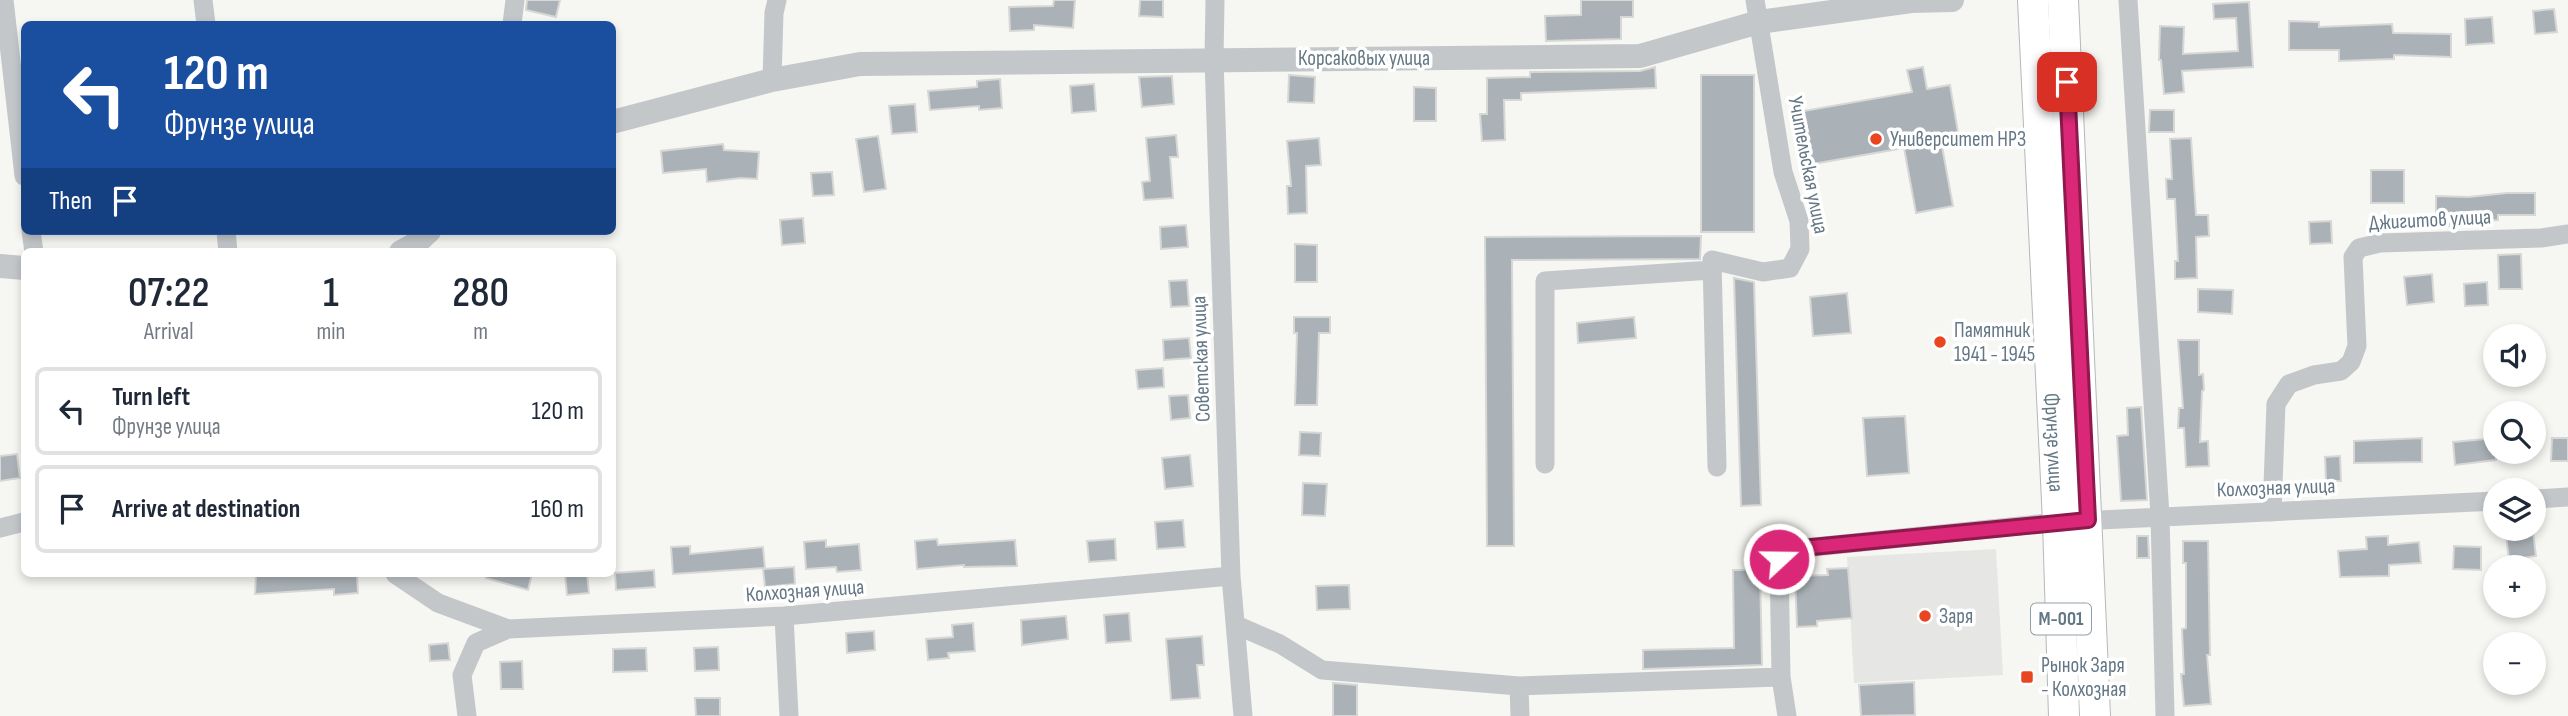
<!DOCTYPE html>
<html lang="en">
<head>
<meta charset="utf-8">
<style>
	:root { --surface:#fff; --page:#f2f2f3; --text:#1f2937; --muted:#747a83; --line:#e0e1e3 }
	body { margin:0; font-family:"Sofia Sans Condensed",sans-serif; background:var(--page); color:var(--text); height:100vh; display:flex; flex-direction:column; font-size:26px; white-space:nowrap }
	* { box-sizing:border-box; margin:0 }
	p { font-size:23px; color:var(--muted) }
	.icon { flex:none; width:38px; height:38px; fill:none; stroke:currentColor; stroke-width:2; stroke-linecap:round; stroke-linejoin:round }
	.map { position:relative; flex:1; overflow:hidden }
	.drawer { position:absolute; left:21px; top:248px; width:595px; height:329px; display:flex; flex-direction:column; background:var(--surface); border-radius:10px; box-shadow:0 4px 10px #0003 }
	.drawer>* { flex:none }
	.top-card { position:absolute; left:21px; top:21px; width:595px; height:214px; border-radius:10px; box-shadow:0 4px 10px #0003; background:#1a4fa0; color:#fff; overflow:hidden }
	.fabs { position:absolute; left:2483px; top:324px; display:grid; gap:14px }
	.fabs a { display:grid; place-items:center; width:63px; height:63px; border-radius:50%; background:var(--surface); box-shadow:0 4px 10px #0003; font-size:35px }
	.pin { position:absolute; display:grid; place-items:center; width:60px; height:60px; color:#fff; margin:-30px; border-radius:14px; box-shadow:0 4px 10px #0006 }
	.me { position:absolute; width:77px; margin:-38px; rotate:69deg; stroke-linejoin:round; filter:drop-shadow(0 0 5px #0008) }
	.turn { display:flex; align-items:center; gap:24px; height:147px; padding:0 28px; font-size:32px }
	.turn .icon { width:91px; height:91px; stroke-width:2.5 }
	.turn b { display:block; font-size:49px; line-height:60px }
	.then { display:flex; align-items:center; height:66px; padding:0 28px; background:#0003; gap:14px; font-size:26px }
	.eta { display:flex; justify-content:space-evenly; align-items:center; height:119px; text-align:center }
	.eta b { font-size:42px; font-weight:600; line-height:49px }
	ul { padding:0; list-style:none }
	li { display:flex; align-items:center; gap:21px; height:88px; margin:0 14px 10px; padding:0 14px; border:4px solid var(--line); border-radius:10px }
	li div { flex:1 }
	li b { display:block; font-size:26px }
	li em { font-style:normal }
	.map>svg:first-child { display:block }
	.built { fill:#e6e7e5 }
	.building { fill:#aab2b7; stroke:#d7d7d5; stroke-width:2 }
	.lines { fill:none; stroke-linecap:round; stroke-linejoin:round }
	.primary-casing { stroke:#b4b9bc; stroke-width:32 }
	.minor { stroke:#c3c7ca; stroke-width:19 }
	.tertiary { stroke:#c3c7ca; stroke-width:24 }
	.primary { stroke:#fff; stroke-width:30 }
	.route-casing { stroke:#8e194d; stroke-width:18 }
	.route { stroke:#db2777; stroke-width:12 }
	.poi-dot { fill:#e84520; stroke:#fff; stroke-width:2.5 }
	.labels { text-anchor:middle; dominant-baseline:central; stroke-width:7; stroke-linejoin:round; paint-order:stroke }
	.shield { fill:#fff; stroke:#92a0a9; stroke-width:2 }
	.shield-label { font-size:19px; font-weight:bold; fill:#647784 }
	.street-label { font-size:21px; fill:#647784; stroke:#fff }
	.poi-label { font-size:21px; fill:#647784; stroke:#fff; text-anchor:start }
</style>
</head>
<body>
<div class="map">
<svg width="2568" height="716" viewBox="0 0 2568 716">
	<rect width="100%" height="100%" fill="#f6f6f2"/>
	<!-- built -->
	<path class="built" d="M1996,549L2003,675L1854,683L1847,557Z"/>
	<!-- building -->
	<path class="building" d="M527,0H560L556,17L526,10Z
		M1054,0H1075L1073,28L1034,25V30L1010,31L1009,7L1053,6Z
		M1140,0H1163V17L1139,16Z
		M1581,0H1633V17H1621V39L1546,41L1545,16L1581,15Z
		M2249,2L2253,67L2182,71L2184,92L2164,94L2161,60H2159L2160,26L2184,27L2183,54L2238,51L2236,18L2214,19L2213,4Z
		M2554,9L2557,32L2535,34L2533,11Z
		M2492,17L2494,43L2466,45L2465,19Z
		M2289,21L2319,22V27L2392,24L2393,33L2451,34V57L2394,55V59L2339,61V50H2289Z
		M1655,67L1656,88L1521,93V100H1504L1505,140L1482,141L1480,114H1487V78L1530,77V72L1640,71Z
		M1923,67L1927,89L1950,85L1959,138L1941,141L1953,206L1916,213L1904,148L1807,165L1798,112L1912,92L1907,70Z
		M1289,75L1315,77L1314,103L1288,102Z
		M1701,75H1754V232H1701Z
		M1172,76L1174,104L1142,107L1139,77Z
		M1000,79L1002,108L979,110V106L930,110L928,91L977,87V81Z
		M1094,84L1096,111L1072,113L1070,86Z
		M1414,87L1436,88V121H1414Z
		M915,104L917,132L892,134L889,106Z
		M2150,110H2174V132H2149Z
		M1176,135L1178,157H1170L1173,198L1144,200L1142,182L1150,181L1146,138Z
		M878,136L886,189L864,192L856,139Z
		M1319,138L1321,165L1306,166L1307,213L1288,214L1287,186H1291L1287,141Z
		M2191,138L2196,215H2208L2209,236L2196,237L2197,278L2175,279V261H2178L2175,199H2167L2166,179H2172L2170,139Z
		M723,144L724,150L759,152L757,179L741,178L707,182L706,169L663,173L661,151Z
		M2371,170H2404V203H2371Z
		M832,172L834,195L813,196L811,173Z
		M2507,193H2535V215H2498V220L2470,222V226H2436V196L2469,197Z
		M803,218L805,243L782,245L780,220Z
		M2331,221L2332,243L2310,244L2309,222Z
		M1186,225L1188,247L1161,249L1160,227Z
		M1701,236L1700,259L1512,260L1514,546H1487L1485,237Z
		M1295,244L1317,245V282H1295Z
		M2521,254L2522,289H2499L2498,255Z
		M2432,274L2434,302L2407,305L2404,277Z
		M1734,278L1754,282L1761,505L1741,506Z
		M1187,280L1189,306L1171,307L1169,281Z
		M2487,282L2488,305L2465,306L2464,284Z
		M2198,289L2233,290L2232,314L2198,312Z
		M1847,293L1851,333L1813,336L1810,297Z
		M1294,317H1330V333H1319L1317,405H1295L1297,333H1294Z
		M1634,317L1636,338L1578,343L1577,323Z
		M1189,338L1191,358L1164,360L1163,340Z
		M2178,340H2199V375L2203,374L2204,390L2202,391L2200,442L2208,441L2209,466L2186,467L2184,428H2178L2179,408H2183Z
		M1163,368L1164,387L1138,389L1136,370Z
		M1188,395L1190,418L1171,420L1169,396Z
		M2141,407L2147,500L2121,501L2117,436L2128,435L2127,408Z
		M1905,416L1909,473L1867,476L1863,418Z
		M1300,432L1321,433L1320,456L1299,455Z
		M2422,438V462L2354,463V441Z
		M2496,438V460L2455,465L2453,442Z
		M2552,438H2568V461H2551Z
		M17,454L20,478L0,481V456Z
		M1190,455L1193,486L1165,489L1162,458Z
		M2340,456L2341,481H2326L2325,457Z
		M1303,483L1327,484L1325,516L1302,515Z
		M1183,520L1185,547L1157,549L1155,522Z
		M2533,532L2536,556L2509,560L2506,535Z
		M2137,536H2148L2149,558H2137Z
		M2388,536V545L2419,542L2421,563L2389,565V576L2340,577L2338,551L2367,549L2366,537Z
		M937,539L938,545L1015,540L1017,566L964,567V565L917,569L915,541Z
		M1115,539L1116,560L1089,562L1087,541Z
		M826,540V547L859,544L861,570L837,572L836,567L806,569L804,542Z
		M2183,541H2208L2210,655H2207L2211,704L2184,706L2181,674H2184L2182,629L2186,628V563H2183Z
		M690,546V554L763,547L765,568L673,574L671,547Z
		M2454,546L2481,547V570L2453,569Z
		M794,567L795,584L765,587L763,569Z
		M1848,568L1852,618L1817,621V626L1797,627L1795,576L1828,575L1827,569Z
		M654,570L655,587L616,590L615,573Z
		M1733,570H1760L1762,665L1643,669V650L1734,648Z
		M256,574H357L358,593L334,595V589L255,594Z
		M486,574H532L528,590L486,578Z
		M565,574H587L589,593L567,595Z
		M1349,585L1350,609L1317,610L1316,586Z
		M1129,613L1131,641L1106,643L1104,615Z
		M1066,616L1068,639L1022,645L1021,620Z
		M973,623L975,651L948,653L949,658L928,660L926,639L953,637L952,625Z
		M874,631L875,650L847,653L846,633Z
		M1202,636L1204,665H1197L1200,698L1171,700L1166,639Z
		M448,643L450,660L430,661L429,645Z
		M718,647L719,670L695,671L694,648Z
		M646,648L647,671L613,672V649Z
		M522,661L523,689H501L500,662Z
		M1914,682L1915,715L1861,716L1859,685Z
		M1333,683L1357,685V716H1333Z
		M695,698H720V716H696Z"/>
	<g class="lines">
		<!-- primary casing -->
		<g class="primary-casing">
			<g id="primary">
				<path id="s1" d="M2033,0L2058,522L2064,716"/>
				<path d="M2063,0L2095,716"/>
			</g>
		</g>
		<!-- minor -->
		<path class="minor" d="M4,0L24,176
			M203,0L206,24
			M1215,0L1214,59L1231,576L1243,716
			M2128,0L2160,516L2165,716
			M512,24L515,0
			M772,80L774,13L777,0
			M31,231L34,252
			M226,231L228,252
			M1545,464V281L1712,270
			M1717,467L1712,260L1763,272L1790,268L1800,249L1799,221L1783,172L1755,0
			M2534,499L2568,497
			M2272,512L2276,404L2289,384L2314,375L2341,371L2351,362L2357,346L2353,257L2359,248L2380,243L2541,238L2568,234
			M0,528L24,522
			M395,574L438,603L508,629L784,616L1231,576
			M784,616L789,716
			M1236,625L1280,644L1322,670L1519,686L1781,677
			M1519,686L1520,716
			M467,716L462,675L476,643L508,629
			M1787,716L1781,677L1779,559L1794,549L2058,522L2496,501"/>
		<!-- tertiary -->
		<path class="tertiary" d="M612,122L772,80L860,64L1640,56L1759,22L1911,1L1952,0
			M401,252L414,245L429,231
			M0,266L24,268"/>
		<!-- primary -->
		<use href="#primary" class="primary"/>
	</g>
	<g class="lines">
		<!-- route casing -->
		<g class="route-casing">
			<path id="route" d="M1779,559L1794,549L1812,547L2088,520L2067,82"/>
		</g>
		<!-- route -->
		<use href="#route" class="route"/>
	</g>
	<!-- markers -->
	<g class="poi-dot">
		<circle cx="1876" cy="139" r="7"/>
		<circle cx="1940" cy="342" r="7"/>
		<circle cx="1925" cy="616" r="7"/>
		<rect x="2020" y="670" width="14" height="14" rx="3.5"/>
	</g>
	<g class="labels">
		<!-- shield labels -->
		<rect class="shield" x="2031" y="603.5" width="60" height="31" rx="5"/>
		<g class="shield-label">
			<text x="2061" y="619">M-001</text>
		</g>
		<!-- street labels -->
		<g class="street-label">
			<text x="1364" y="58">Корсаковых улица</text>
			<text transform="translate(1808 165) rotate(79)">Учительская улица</text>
			<text transform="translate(2430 220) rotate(-3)">Джигитов улица</text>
			<text transform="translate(1201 359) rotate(-92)">Советская улица</text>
			<text stroke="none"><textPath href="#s1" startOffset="443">Фрунзе улица</textPath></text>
			<text transform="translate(2276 488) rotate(-2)">Колхозная улица</text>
			<text transform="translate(805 591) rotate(-4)">Колхозная улица</text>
		</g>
		<!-- poi labels -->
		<g class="poi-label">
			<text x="1890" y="139">Университет НРЗ</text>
			<text x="1954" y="330">Памятник<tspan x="1954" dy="24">1941 - 1945</tspan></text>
			<text x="1939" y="616">Заря</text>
			<text x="2041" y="665">Рынок Заря<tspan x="2041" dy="24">- Колхозная</tspan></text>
		</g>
	</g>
</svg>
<div class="fabs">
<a><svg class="icon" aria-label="sound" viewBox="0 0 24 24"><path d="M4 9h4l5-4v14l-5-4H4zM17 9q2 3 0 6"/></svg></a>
<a><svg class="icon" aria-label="search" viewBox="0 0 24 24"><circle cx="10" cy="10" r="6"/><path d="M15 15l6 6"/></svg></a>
<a><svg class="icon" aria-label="layers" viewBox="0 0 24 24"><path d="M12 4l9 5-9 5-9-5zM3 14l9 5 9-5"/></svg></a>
<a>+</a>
<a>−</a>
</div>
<div class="pin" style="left:2067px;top:82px;background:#d93025"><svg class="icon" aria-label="arrive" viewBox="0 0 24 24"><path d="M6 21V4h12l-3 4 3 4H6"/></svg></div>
<svg class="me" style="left:1779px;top:559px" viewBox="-20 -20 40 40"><circle r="17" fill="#db2777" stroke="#fff" stroke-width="3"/><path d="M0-11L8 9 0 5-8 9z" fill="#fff"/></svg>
<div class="top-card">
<div class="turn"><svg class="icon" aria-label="left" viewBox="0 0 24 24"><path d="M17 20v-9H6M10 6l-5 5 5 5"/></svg><div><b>120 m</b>Фрунзе улица</div></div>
<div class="then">Then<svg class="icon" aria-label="arrive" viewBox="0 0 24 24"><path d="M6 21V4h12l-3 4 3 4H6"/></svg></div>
</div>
<section class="drawer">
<div class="eta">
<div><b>07:22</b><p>Arrival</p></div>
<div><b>1</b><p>min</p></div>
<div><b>280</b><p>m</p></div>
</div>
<ul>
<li><svg class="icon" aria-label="left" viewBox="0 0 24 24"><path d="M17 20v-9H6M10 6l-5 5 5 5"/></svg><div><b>Turn left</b><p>Фрунзе улица</p></div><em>120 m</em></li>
<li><svg class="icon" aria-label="arrive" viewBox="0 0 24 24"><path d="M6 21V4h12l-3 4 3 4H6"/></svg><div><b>Arrive at destination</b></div><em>160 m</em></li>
</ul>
</section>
</div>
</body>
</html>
